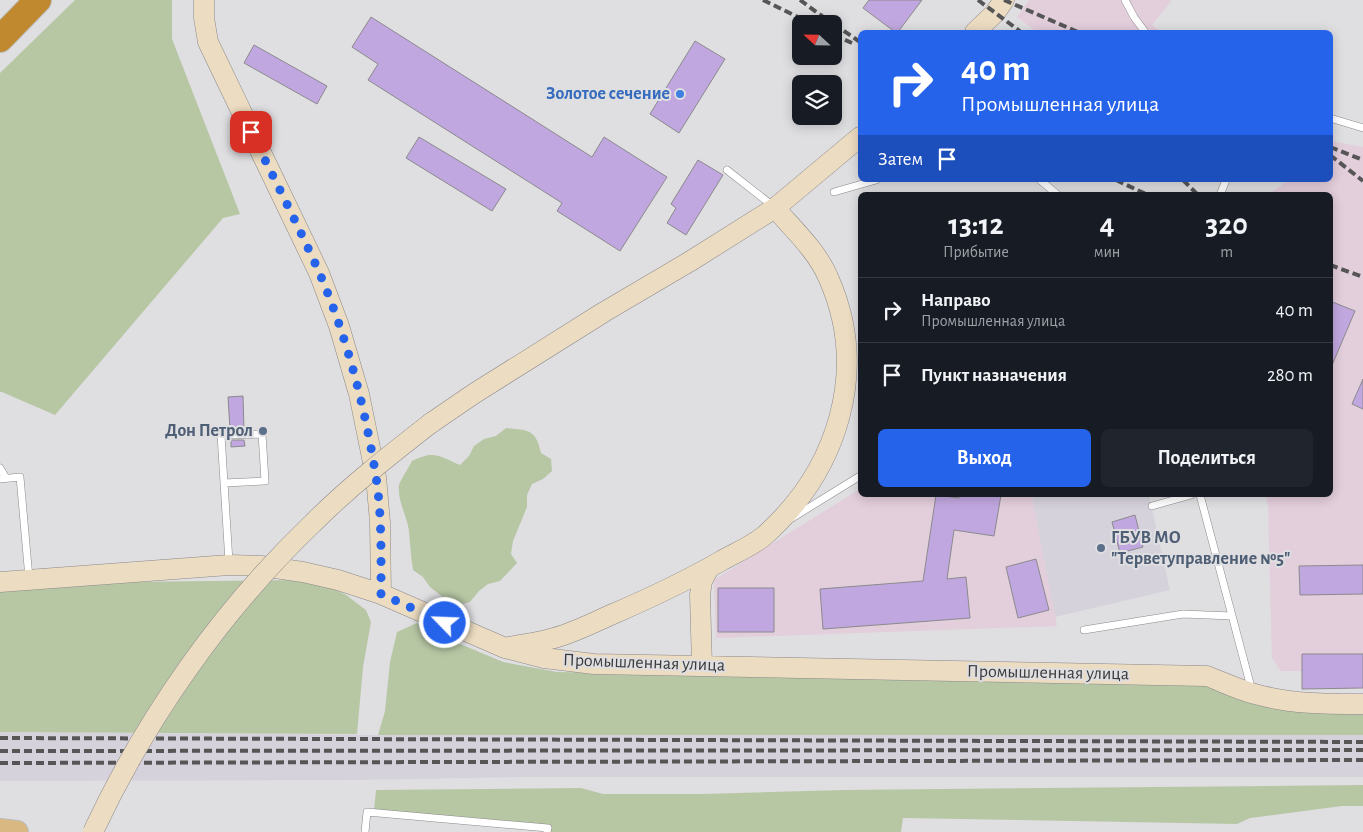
<!DOCTYPE html>
<html lang="ru">
<head>
<meta charset="utf-8">
<style>
	:root { --surface:#171b24; --page:#20242c; --text:#f1f3f6; --muted:#9ea1a6; --line:#363941; --accent:#2563eb }
	body { margin:0; font-family:"Alegreya Sans",sans-serif; background:var(--page); color:var(--text); height:100vh; display:flex; flex-direction:column; font-size:19px; white-space:nowrap }
	* { box-sizing:border-box; margin:0 }
	p { font-size:16px; color:var(--muted) }
	.icon { flex:none; width:28px; height:28px; fill:none; stroke:currentColor; stroke-width:2; stroke-linecap:round; stroke-linejoin:round }
	.map { position:relative; flex:1; overflow:hidden }
	.details { position:absolute; left:858px; top:192px; width:475px; height:305px; display:flex; flex-direction:column; background:var(--surface); border-radius:8px; box-shadow:0 2px 12px #0003 }
	.details>* { flex:none }
	.banner { position:absolute; left:858px; top:30px; width:475px; height:152px; border-radius:8px; box-shadow:0 2px 12px #0003; background:#2563eb; color:#fff; overflow:hidden }
	.needle { width:32px; rotate:292deg }
	.tools { position:absolute; left:792px; top:15px; display:grid; gap:10px }
	.tools a { display:grid; place-items:center; width:50px; height:50px; border-radius:8px; background:var(--surface); box-shadow:0 2px 12px #0003; font-size:25px }
	.pin { position:absolute; display:grid; place-items:center; width:42px; height:42px; color:#fff; margin:-21px; border-radius:10px; box-shadow:0 2px 8px #0006 }
	.me { position:absolute; width:55px; margin:-28px; rotate:294deg; stroke-linejoin:round; filter:drop-shadow(0 0 4px #0008) }
	.turn { display:flex; align-items:center; gap:18px; height:105px; padding:0 20px; font-size:22px }
	.turn .icon { width:65px; height:65px; stroke-width:2.5 }
	.turn b { display:block; font-size:35px; line-height:42px }
	.then { display:flex; align-items:center; height:48px; padding:0 20px; background:#0003; gap:10px; font-size:19px }
	.eta { display:flex; justify-content:space-evenly; align-items:center; height:85px; text-align:center }
	.eta b { font-size:30px; font-weight:700; line-height:35px }
	.cta { display:flex; gap:10px; margin-top:auto; padding:10px 20px }
	.cta a { flex:1; height:58px; border-radius:8px; background:var(--accent); color:#fff; font-size:20px; font-weight:700; line-height:58px; text-align:center }
	.cta a+a { background:var(--page); color:var(--text) }
	ul { padding:0; list-style:none }
	li { display:flex; align-items:center; gap:15px; height:65px; padding:0 20px; border-top:1px solid var(--line) }
	li div { flex:1 }
	li b { display:block; font-size:19px }
	li em { font-style:normal }
	.map>svg:first-child { display:block }
	.built { fill:#d6d2dc }
	.industrial { fill:#e3cedb }
	.green { fill:#b7c7a4 }
	.building { fill:#c1a7df; stroke:#8b8a8d }
	.lines { fill:none; stroke-linecap:round; stroke-linejoin:round }
	.lane-casing { stroke:#8a888b; stroke-width:8 }
	.secondary-casing { stroke:#8a888b; stroke-width:21 }
	.primary-casing { stroke:#bcbcbc; stroke-width:24 }
	.highway-casing { stroke:#bcbcbc; stroke-width:28 }
	.lane { stroke:#fff; stroke-width:7 }
	.secondary { stroke:#ecdcc1; stroke-width:20 }
	.primary { stroke:#d9b882; stroke-width:22 }
	.highway { stroke:#c0892f; stroke-width:26 }
	.rail { stroke:#565657; stroke-width:4; stroke-dasharray:8 4; stroke-linecap:butt }
	.secondary-bridge-casing { stroke:#8a888b; stroke-width:21; stroke-linecap:butt }
	.secondary-bridge { stroke:#ecdcc1; stroke-width:20 }
	.route { stroke:#2563eb; stroke-width:9; stroke-dasharray:0 16.2 }
	.shop-dot { fill:#3f7fe0; stroke:#dfdee1; stroke-width:2 }
	.service-dot { fill:#5c6f8a; stroke:#dfdee1; stroke-width:2 }
	.labels { text-anchor:middle; dominant-baseline:central; stroke-width:4; stroke-linejoin:round; paint-order:stroke }
	.shop-label { font-size:18px; font-weight:bold; fill:#366cbe; stroke:#dfdee1; text-anchor:end }
	.service-label { font-size:18px; font-weight:bold; fill:#4e5e75; stroke:#dfdee1; text-anchor:end }
	.street-label { font-size:18px; fill:#3a3a3b; stroke:#dfdee1 }
</style>
</head>
<body>
<div class="map">
<svg width="1363" height="832" viewBox="0 0 1363 832">
	<rect width="100%" height="100%" fill="#dfdee1"/>
	<!-- built -->
	<path class="built" d="M1041,495H1149L1170,590L1055,617L1032,498Z
		M0,732L378,735H1363V777H524L353,780L0,781Z"/>
	<!-- industrial -->
	<path class="industrial" d="M1029,0H1172L1152,25L1160,32H1037L1017,17Z
		M1330,141L1363,147V671H1281L1272,658L1268,505L1265,495H1330V195H1267L1289,180H1330Z
		M860,489V495H1041L1032,498L1057,626L716,638L714,580Z"/>
	<!-- green -->
	<path class="green" d="M75,0H172V39L240,214L223,218L55,415L2,392H0V73Z
		M506,428C528,430 536,429 541,453L551,459L552,471L543,479L532,484L527,495V507L513,541L511,554L517,563L500,581L488,584L479,591L470,602L459,605L449,602L430,587L423,577L413,570C411,557 410,544 409,531C407,516 397,500 399,485C400,481 409,467 412,461C435,450 438,456 460,465L469,456L474,446L484,439L496,436Z
		M300,580L328,586L346,595L366,610L371,622L363,667L357,734L0,732V589L123,582Z
		M417,623L434,633L503,662L557,672L1206,682L1363,706V735H378L385,711L390,662L397,632Z
		M1363,785V806H1342L1250,818L1237,824L903,818L901,832H550V826L374,810L376,790L581,788L603,794H703L844,790Z"/>
	<!-- building -->
	<path class="building" d="M869,0H922L898,32H895L863,8Z
		M371,17L592,157L604,137L667,177L620,251L557,211L562,203L368,80L378,64L352,47Z
		M695,41L725,59L679,133L650,114Z
		M254,45L327,86L317,104L244,63Z
		M419,137L506,189L492,211L406,158Z
		M698,160L723,175L686,235L667,223L676,208L671,204Z
		M1330,301L1355,311L1330,370Z
		M1363,379V409L1352,404Z
		M243,396L244,429H230L228,397Z
		M231,440H244L245,446L231,447Z
		M936,495L959,498L960,495H1001L994,536L954,530L947,579L966,577L970,618L823,629L820,589L923,581Z
		M1135,515L1143,547L1120,553L1112,522Z
		M1036,559L1049,610L1018,618L1006,567Z
		M1363,565V594L1300,595L1299,566Z
		M718,588H774V632H718Z
		M1302,654H1363V688L1302,689Z"/>
	<g class="lines">
		<!-- lane casing -->
		<g class="lane-casing">
			<path id="lane" d="M1125,0L1134,17L1145,32
				M1330,118L1363,128
				M727,170L773,206
				M1040,180L1058,195
				M834,192L876,180
				M1220,195L1226,180
				M0,468L6,478
				M0,479L20,477L29,578
				M224,483L265,481L262,434L221,435L229,562
				M1200,495L1252,691
				M1152,506L1191,495
				M792,518L860,476
				M1084,630L1183,614L1232,616
				M365,832L367,812L548,828L547,832"/>
		</g>
		<!-- secondary casing -->
		<g class="secondary-casing">
			<path id="secondary" d="M204,0V18L208,42L319,273L339,326L359,394L376,477L380,522L381,594
				M975,32L995,13L1004,0
				M431,423L475,393L604,312L689,262L775,208L860,137
				M0,582L229,565L261,566L303,572L338,580L381,594L505,648L544,658L594,664L1207,676C1223,682 1239,690 1255,694C1290,704 1326,704 1363,704
				M509,647C523,644 537,643 550,639C572,634 592,623 613,614C650,598 686,581 721,561C735,553 752,546 764,536C838,470 870,370 828,277C817,251 793,229 775,208
				M702,666L700,595L702,581L709,568"/>
		</g>
		<!-- primary casing -->
		<g class="primary-casing">
			<path id="primary" d="M0,830L17,832"/>
		</g>
		<!-- highway casing -->
		<g class="highway-casing">
			<path id="highway" d="M0,39L38,0"/>
		</g>
		<!-- lane -->
		<use href="#lane" class="lane"/>
		<!-- secondary -->
		<use href="#secondary" class="secondary"/>
		<!-- primary -->
		<use href="#primary" class="primary"/>
		<!-- highway -->
		<use href="#highway" class="highway"/>
		<!-- rail -->
		<path class="rail" d="M763,0L812,24
			M800,0L833,24
			M978,0L1021,32
			M1004,0L1078,32
			M834,24L860,42
			M834,35L852,43
			M1330,147L1363,160
			M1330,155L1363,181
			M1116,180L1148,195
			M1183,180L1198,195
			M1330,265L1363,277
			M0,738L1363,742
			M0,751L1363,750
			M0,763L1363,760"/>
		<!-- secondary-bridge casing -->
		<g class="secondary-bridge-casing">
			<path id="secondary-bridge" d="M93,832C146,718 222,610 313,523C350,486 390,455 431,423"/>
		</g>
		<!-- secondary-bridge -->
		<use href="#secondary-bridge" class="secondary-bridge"/>
	</g>
	<g class="lines">
		<!-- route -->
		<path class="route" d="M251,132C274,178 298,225 319,272C347,337 365,407 376,477C382,515 381,555 381,594L445,623"/>
	</g>
	<!-- markers -->
	<circle class="shop-dot" cx="680" cy="94" r="5"/>
	<g class="service-dot">
		<circle cx="263" cy="431" r="5"/>
		<circle cx="1101" cy="548" r="5"/>
	</g>
	<g class="labels">
		<!-- shop labels -->
		<g class="shop-label">
			<text x="670" y="94">Золотое сечение</text>
		</g>
		<!-- service labels -->
		<g class="service-label">
			<text x="253" y="431">Дон Петрол</text>
			<text x="1111" y="538" text-anchor="start">ГБУВ МО<tspan x="1111" dy="21">"Терветуправление №5"</tspan></text>
		</g>
		<!-- street labels -->
		<g class="street-label">
			<text transform="translate(644 663) rotate(2)">Промышленная улица</text>
			<text transform="translate(1048 673) rotate(1)">Промышленная улица</text>
		</g>
	</g>
</svg>
<div class="tools">
<a><svg class="needle" viewBox="-14 -14 28 28"><path d="M0-13l5 13h-10z" fill="#e53935"/><path d="M0 13l5-13h-10z" fill="#9ea1a6"/></svg></a>
<a><svg class="icon" aria-label="layers" viewBox="0 0 24 24"><path d="M12 4l9 5-9 5-9-5zM3 14l9 5 9-5"/></svg></a>
</div>
<div class="pin" style="left:251px;top:132px;background:#d93025"><svg class="icon" aria-label="arrive" viewBox="0 0 24 24"><path d="M6 21V4h12l-3 4 3 4H6"/></svg></div>
<svg class="me" style="left:445px;top:623px" viewBox="-20 -20 40 40"><circle r="17" fill="#2563eb" stroke="#fff" stroke-width="3"/><path d="M0-11L8 9 0 5-8 9z" fill="#fff"/></svg>
<div class="banner">
<div class="turn"><svg class="icon" aria-label="right" viewBox="0 0 24 24"><path d="M7 20v-9h11M14 6l5 5-5 5"/></svg><div><b>40 m</b>Промышленная улица</div></div>
<div class="then">Затем<svg class="icon" aria-label="arrive" viewBox="0 0 24 24"><path d="M6 21V4h12l-3 4 3 4H6"/></svg></div>
</div>
<section class="details">
<div class="eta">
<div><b>13:12</b><p>Прибытие</p></div>
<div><b>4</b><p>мин</p></div>
<div><b>320</b><p>m</p></div>
</div>
<ul>
<li><svg class="icon" aria-label="right" viewBox="0 0 24 24"><path d="M7 20v-9h11M14 6l5 5-5 5"/></svg><div><b>Направо</b><p>Промышленная улица</p></div><em>40 m</em></li>
<li><svg class="icon" aria-label="arrive" viewBox="0 0 24 24"><path d="M6 21V4h12l-3 4 3 4H6"/></svg><div><b>Пункт назначения</b></div><em>280 m</em></li>
</ul>
<div class="cta"><a>Выход</a><a>Поделиться</a></div>
</section>
</div>
</body>
</html>
